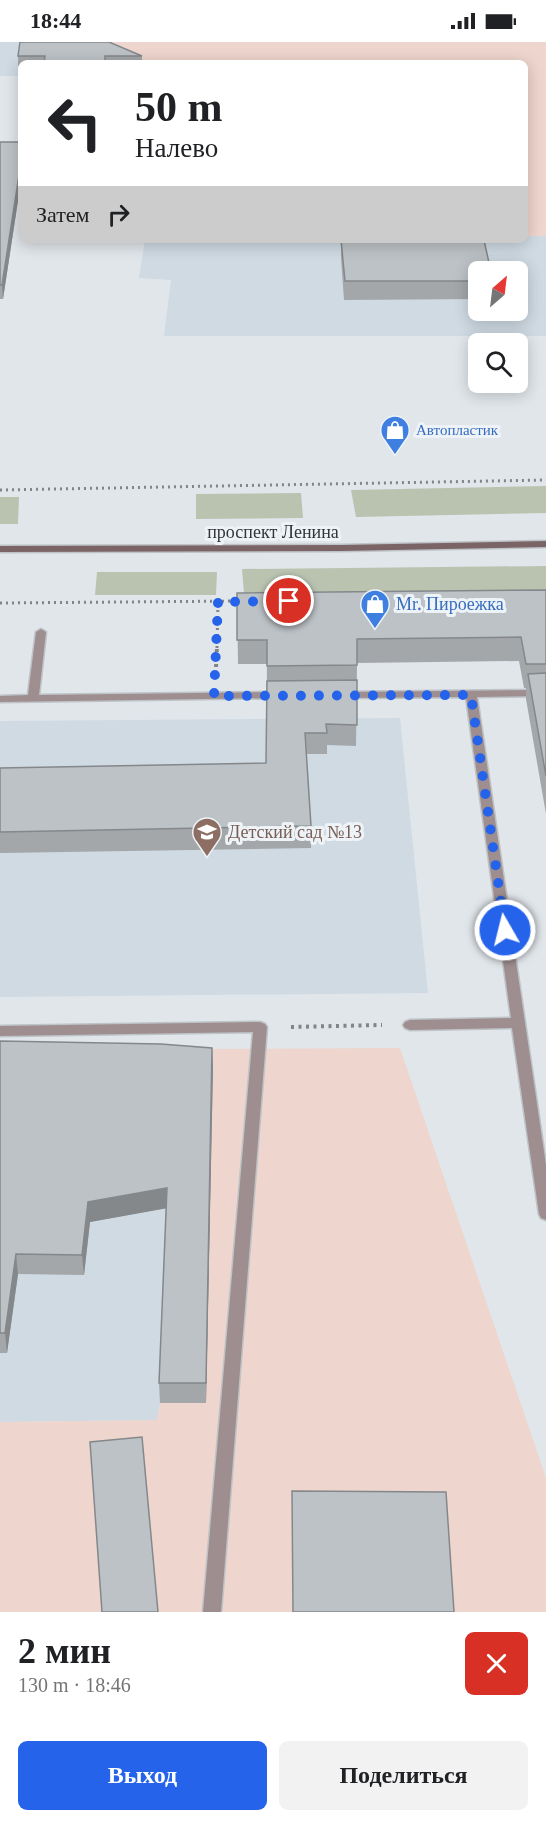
<!DOCTYPE html>
<html lang="ru">
<head>
<meta charset="utf-8">
<style>
	:root { --surface:#fff; --page:#f2f2f2; --text:#202124; --muted:#757577; --accent:#2563eb }
	body { margin:0; font-family:Georgia,serif; background:var(--page); color:var(--text); height:100vh; display:flex; flex-direction:column; font-size:22px; white-space:nowrap }
	* { box-sizing:border-box; margin:0 }
	p { font-size:20px; color:var(--muted) }
	.icon { flex:none; width:33px; height:33px; fill:none; stroke:currentColor; stroke-width:2; stroke-linecap:round; stroke-linejoin:round }
	.map { position:relative; height:1570px; overflow:hidden }
	.drawer { display:flex; flex-direction:column; background:var(--surface); flex:1 }
	.drawer>* { flex:none }
	.banner { position:absolute; left:18px; top:18px; width:510px; height:183px; border-radius:9px; box-shadow:0 3px 15px #0003; background:#fff; color:var(--text); overflow:hidden }
	.needle { width:39px; rotate:28deg }
	.controls { position:absolute; left:468px; top:219px; display:grid; gap:12px }
	.controls a { display:grid; place-items:center; width:60px; height:60px; border-radius:9px; background:var(--surface); box-shadow:0 3px 15px #0003; font-size:30px }
	.pin { position:absolute; display:grid; place-items:center; width:51px; height:51px; color:#fff; margin:-26px; border:3px solid #fff; border-radius:50%; box-shadow:0 2px 6px #0007 }
	.me { position:absolute; width:66px; margin:-33px; rotate:352deg; stroke-linejoin:round; filter:drop-shadow(0 0 4px #0008) }
	.turn { display:flex; align-items:center; gap:21px; height:126px; padding:0 18px; font-size:27px }
	.turn .icon { width:78px; height:78px; stroke-width:2.5 }
	.turn b { display:block; font-size:42px; line-height:51px }
	.then { display:flex; align-items:center; height:57px; padding:0 18px; background:#0003; gap:12px; font-size:22px }
	.round { display:grid; place-items:center; flex:none; width:63px; height:63px; border-radius:9px; background:var(--page) }
	.headline { display:flex; align-items:center; justify-content:space-between; height:102px; padding:0 18px }
	h1 { font-size:36px; font-weight:800; line-height:45px }
	.button { display:flex; gap:12px; margin-top:auto; padding:12px 18px }
	.button a { flex:1; height:69px; border-radius:9px; background:var(--accent); color:#fff; font-size:24px; font-weight:800; line-height:69px; text-align:center }
	.button a+a { background:var(--page); color:var(--text) }
	.status { display:flex; justify-content:space-between; align-items:center; height:42px; padding:0 30px; background:var(--surface); direction:ltr }
	.status svg { height:16px; fill:currentColor }
	.map>svg:first-child { display:block }
	.built { fill:#cfdae3; fill-rule:evenodd }
	.industrial { fill:#eed5cd }
	.green { fill:#b9c3b0 }
	.lines { fill:none; stroke-linecap:round; stroke-linejoin:round }
	.lane-casing { stroke:#bec3c7; stroke-width:3 }
	.secondary-casing { stroke:#bec3c7; stroke-width:3 }
	.path-far1 { stroke:#828588; stroke-width:3; stroke-dasharray:2 4; stroke-linecap:butt }
	.path { stroke:#828588; stroke-width:4; stroke-dasharray:3 4.5; stroke-linecap:butt }
	.lane { fill:#9e8e8f; fill-rule:evenodd }
	.secondary { fill:#7b6466; fill-rule:evenodd }
	.wall { fill:#a3a7aa }
	.shaded-wall { fill:#84888b }
	.building { fill:#bdc2c6; stroke:#84888b; stroke-width:1.5 }
	.route { stroke:#2563eb; stroke-width:10; stroke-dasharray:0 18 }
	.labels { text-anchor:middle; dominant-baseline:central; stroke-width:6; stroke-linejoin:round; paint-order:stroke }
	.far-shop-label { font-size:15px; fill:#366cbe; stroke:#eef3f8; text-anchor:start }
	.street-label { font-size:18px; fill:#333537; stroke:#eef3f8 }
	.shop-label { font-size:18px; fill:#366cbe; stroke:#eef3f8; text-anchor:start }
	.education-label { font-size:18px; fill:#785e54; stroke:#eef3f8; text-anchor:start }
</style>
</head>
<body>
<div class="status"><b>18:44</b><svg viewBox="0 0 49 12"><path d="M0 12V9h3v3zM5 12V6h3v6zM10 12V3h3v9zM15 12V0h3v12zM26 1h20v11H26zM47 4h2v5h-2z"/></svg></div>
<div class="map">
<svg width="546" height="1570" viewBox="0 0 546 1570">
	<rect width="100%" height="100%" fill="#e1e6eb"/>
	<!-- built -->
	<path class="built" d="M0,0H107L21,21V34H0Z
		M525,194H546V294H164L171,238L139,236L145,198H525ZM478,230H518V268H478Z
		M400,676L428,951L0,955V679Z
		M0,1018L173,1023L160,1361L157,1378L0,1380Z"/>
	<!-- industrial -->
	<path class="industrial" d="M107,0H546V194H525V21H107Z
		M400,1006L546,1436V1570H0V1380L157,1378L160,1361L173,1007Z"/>
	<!-- green -->
	<path class="green" d="M546,444V471L356,475L351,448Z
		M301,451L303,476L196,477V452Z
		M0,455H19L18,482H0Z
		M546,524V549L244,552L242,527Z
		M97,530H217L216,553H95Z"/>
	<g class="lines">
		<!-- lane casing -->
		<g class="lane-casing">
			<path id="lane" d="M41,587L46,590L39,653L281,650L287,653L281,656L0,660V654L28,653L36,590Z
				M546,648V654L477,655L546,1123V1178L541,1176L539,1172L512,986L410,988L405,986L403,983L405,980L410,978L511,976L466,655L343,656L337,653L343,650Z
				M260,980L265,982L267,985L221,1570H203L253,990L0,994V984Z"/>
		</g>
		<!-- secondary casing -->
		<g class="secondary-casing">
			<path id="secondary" d="M546,499V505L341,509L0,510V504L341,503Z"/>
		</g>
		<!-- path-far1 -->
		<path class="path-far1" d="M0,448L546,438
			M0,561L239,559
			M217,606L218,560"/>
		<!-- path -->
		<path class="path" d="M216,625L217,605
			M291,985L382,983"/>
		<!-- lane -->
		<use href="#lane" class="lane"/>
		<!-- secondary -->
		<use href="#secondary" class="secondary"/>
	</g>
	<!-- wall -->
	<path class="wall" d="M18,14H142V21H21V26H18Z
		M0,100H21V139L3,257H0Z
		M341,198L478,230V257L344,258L341,216Z
		M546,548V772L526,657V646H524L519,619L357,621L356,704L327,703V712H306L311,784V806L0,811V726L266,721L267,622H238L237,551Z
		M0,999L212,1006L213,1025L206,1361H160L159,1341L166,1166L90,1180L84,1233L18,1232L7,1311H0Z"/>
	<!-- shaded-wall -->
	<path class="shaded-wall" d="M21,120V139L3,257L2,243Z
		M212,1006L213,1025L206,1361V1341Z
		M167,1146L168,1166L90,1180L84,1233L82,1213L88,1160Z
		M16,1212L18,1232L7,1311L5,1291Z"/>
	<!-- building -->
	<path class="building" d="M20,0H109L142,14H105V21H44L45,14H18Z
		M0,100H21V120L2,243H0Z
		M341,198H484L491,230H478V239H345Z
		M546,548V622H526L521,595L357,597V623L267,624V598H237V551Z
		M546,631V734L528,632Z
		M357,638V683L326,682L327,691H305L311,784L0,790V726L266,721L267,639Z
		M0,999L161,1002L212,1006L206,1341H159L167,1146L88,1160L82,1213L16,1212L5,1291H0Z
		M142,1395L158,1570H102L90,1400Z
		M292,1449L446,1450L454,1570H293Z"/>
	<g class="lines">
		<!-- route -->
		<path class="route" d="M289,559L218,560L214,654L471,653L505,888"/>
	</g>
	<!-- icons -->
	<defs>
		<g id="shop-pin" transform="scale(1.5)"><path d="M0 17L-7.5 6A9.5 9.5 0 1 1 7.5 6Z" fill="#3f7fe0" stroke="#eef3f8"/><path d="M-5-2.5h2.3a2.7 3.5 0 0 1 5.4 0H5L5.5 6h-11ZM-1.5-2.5h3a1.5 2.3 0 0 0-3 0Z" fill="#fff"/></g>
		<g id="school-pin" transform="scale(1.5)"><path d="M0 17L-7.5 6A9.5 9.5 0 1 1 7.5 6Z" fill="#8d6e63" stroke="#eef3f8"/><path d="M0-5L7-2L0 1L-7-2ZM-4 1L0 2.5L4 1V4Q0 6-4 4Z" fill="#fff"/></g>
	</defs>
	<g fill-rule="evenodd">
		<use href="#shop-pin" x="395" y="388"/>
		<use href="#shop-pin" x="375" y="562"/>
		<use href="#school-pin" x="207" y="790"/>
	</g>
	<g class="labels">
		<!-- far-shop labels -->
		<g class="far-shop-label">
			<text x="416" y="388">Автопластик</text>
		</g>
		<!-- street labels -->
		<g class="street-label">
			<text x="273" y="490">проспект Ленина</text>
		</g>
		<!-- shop labels -->
		<g class="shop-label">
			<text x="396" y="562">Mr. Пироежка</text>
		</g>
		<!-- education labels -->
		<g class="education-label">
			<text x="228" y="790">Детский сад №13</text>
		</g>
	</g>
</svg>
<div class="controls">
<a><svg class="needle" viewBox="-14 -14 28 28"><path d="M0-13l5 13h-10z" fill="#e53935"/><path d="M0 13l5-13h-10z" fill="#757577"/></svg></a>
<a><svg class="icon" aria-label="search" viewBox="0 0 24 24"><circle cx="10" cy="10" r="6"/><path d="M15 15l6 6"/></svg></a>
</div>
<div class="pin" style="left:289px;top:559px;background:#d93025"><svg class="icon" aria-label="arrive" viewBox="0 0 24 24"><path d="M6 21V4h12l-3 4 3 4H6"/></svg></div>
<svg class="me" style="left:505px;top:888px" viewBox="-20 -20 40 40"><circle r="17" fill="#2563eb" stroke="#fff" stroke-width="3"/><path d="M0-11L8 9 0 5-8 9z" fill="#fff"/></svg>
<div class="banner">
<div class="turn"><svg class="icon" aria-label="left" viewBox="0 0 24 24"><path d="M17 20v-9H6M10 6l-5 5 5 5"/></svg><div><b>50 m</b>Налево</div></div>
<div class="then">Затем<svg class="icon" aria-label="right" viewBox="0 0 24 24"><path d="M7 20v-9h11M14 6l5 5-5 5"/></svg></div>
</div>
</div>
<section class="drawer">
<div class="headline"><div><h1>2 мин</h1><p>130 m · 18:46</p></div><a class="round" style="background:#d93025;color:#fff"><svg class="icon" aria-label="close" viewBox="0 0 24 24"><path d="M6 6l12 12M18 6L6 18"/></svg></a></div>
<div class="button"><a>Выход</a><a>Поделиться</a></div>
</section>
</body>
</html>
